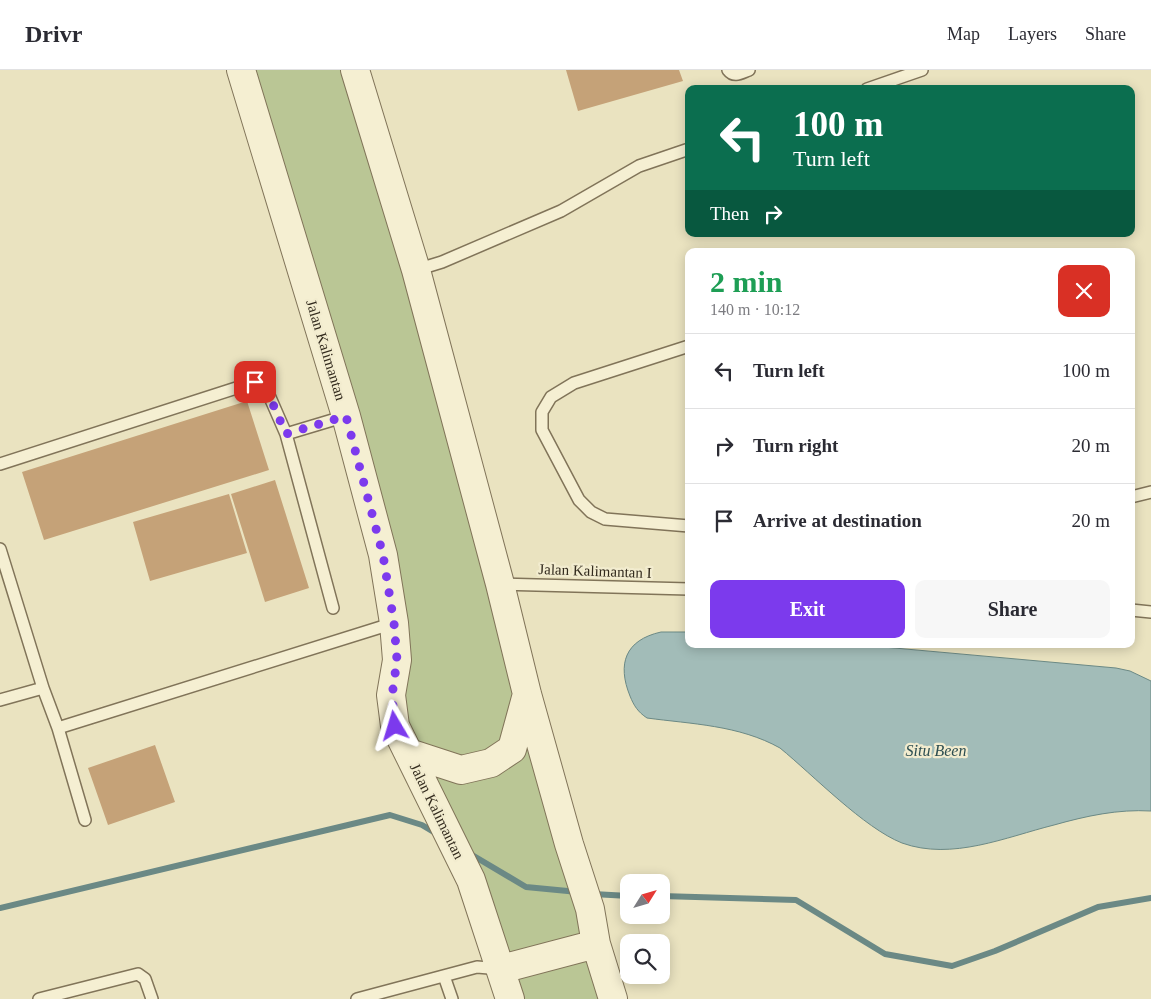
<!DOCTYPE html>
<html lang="en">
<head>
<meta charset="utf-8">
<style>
	:root { --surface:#fff; --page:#f7f7f7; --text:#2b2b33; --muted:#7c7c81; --line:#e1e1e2; --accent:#7c3aed }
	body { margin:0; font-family:"Times New Roman",serif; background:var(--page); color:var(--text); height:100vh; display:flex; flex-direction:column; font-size:19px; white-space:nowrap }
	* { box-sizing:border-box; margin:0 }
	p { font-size:16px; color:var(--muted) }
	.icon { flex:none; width:28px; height:28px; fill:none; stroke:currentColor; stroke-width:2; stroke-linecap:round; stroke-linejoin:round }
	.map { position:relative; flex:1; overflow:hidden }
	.panel { position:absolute; left:685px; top:178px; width:450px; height:400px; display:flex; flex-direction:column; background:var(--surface); border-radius:10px; box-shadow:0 2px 12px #0003 }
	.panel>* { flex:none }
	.top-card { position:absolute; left:685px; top:15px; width:450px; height:152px; border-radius:10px; box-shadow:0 2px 12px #0003; background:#0b6e4f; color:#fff; overflow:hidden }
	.needle { width:32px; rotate:53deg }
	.buttons { position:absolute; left:620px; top:804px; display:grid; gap:10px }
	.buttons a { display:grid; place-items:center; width:50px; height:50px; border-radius:10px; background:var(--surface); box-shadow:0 2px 12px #0003; font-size:25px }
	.pin { position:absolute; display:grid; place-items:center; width:42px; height:42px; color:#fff; margin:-21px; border-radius:10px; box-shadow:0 2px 8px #0006 }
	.me { position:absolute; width:55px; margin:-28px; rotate:353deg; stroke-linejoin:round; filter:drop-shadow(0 0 4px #0008) }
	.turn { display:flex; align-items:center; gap:18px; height:105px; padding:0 25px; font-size:22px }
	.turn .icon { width:65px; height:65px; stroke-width:2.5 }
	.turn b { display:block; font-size:35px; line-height:42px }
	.then { display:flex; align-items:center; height:48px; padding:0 25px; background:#0003; gap:10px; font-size:19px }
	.round { display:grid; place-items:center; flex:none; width:52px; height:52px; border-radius:10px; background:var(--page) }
	.head { display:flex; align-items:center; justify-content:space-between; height:85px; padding:0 25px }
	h1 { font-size:30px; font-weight:700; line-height:38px; color:#1e9e55 }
	.action { display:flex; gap:10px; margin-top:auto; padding:10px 25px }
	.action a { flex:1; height:58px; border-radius:10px; background:var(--accent); color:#fff; font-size:20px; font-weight:700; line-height:58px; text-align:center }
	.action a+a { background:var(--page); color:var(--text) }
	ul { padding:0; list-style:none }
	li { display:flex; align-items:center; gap:15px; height:75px; padding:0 25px; border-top:1px solid var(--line) }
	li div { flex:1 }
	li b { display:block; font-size:19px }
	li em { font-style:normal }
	header { display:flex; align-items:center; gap:30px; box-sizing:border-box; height:70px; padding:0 25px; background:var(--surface); border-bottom:1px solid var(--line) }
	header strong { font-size:24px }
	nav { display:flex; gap:28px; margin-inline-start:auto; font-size:18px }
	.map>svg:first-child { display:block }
	.green { fill:#bac695 }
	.water { fill:#a2bcb8; stroke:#6b8985 }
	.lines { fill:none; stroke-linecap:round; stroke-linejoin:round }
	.stream { stroke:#6b8985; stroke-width:6 }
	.building { fill:#c5a278 }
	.service-casing { stroke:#817459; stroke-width:14 }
	.tertiary-casing { stroke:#817459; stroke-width:30 }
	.service { stroke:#f5efd2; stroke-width:11 }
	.tertiary { stroke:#f5efd2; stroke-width:28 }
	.route { stroke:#7c3aed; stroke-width:9; stroke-dasharray:0 16.2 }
	.labels { text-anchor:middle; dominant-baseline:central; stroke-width:4.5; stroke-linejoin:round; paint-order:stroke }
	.street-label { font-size:15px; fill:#322a1d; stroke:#f2eccf }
	.water-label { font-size:16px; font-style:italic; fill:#2d4e51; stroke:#f2eccf }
</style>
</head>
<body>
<header>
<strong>Drivr</strong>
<nav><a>Map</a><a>Layers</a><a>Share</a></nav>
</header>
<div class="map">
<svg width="1151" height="929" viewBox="0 0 1151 929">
	<rect width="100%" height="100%" fill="#eae3c0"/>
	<!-- green -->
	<path class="green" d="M241,0H348L613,929H510L409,683L397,590Z"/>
	<!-- water -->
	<path class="water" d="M661,562H689V574H850L1116,598L1130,601L1151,611V741C1118,739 1086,746 1054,755C1006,767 952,791 902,773C864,758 813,705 780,678C739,655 691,654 647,648C638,642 634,636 630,626C617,594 625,570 661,562Z"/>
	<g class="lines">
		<!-- stream -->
		<path class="stream" d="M467,782L526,817L578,822
			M593,824L629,826
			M661,826L796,830L885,884L952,896L995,881L1098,837L1151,828
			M0,838L390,745L422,755L437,764"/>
	</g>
	<!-- building -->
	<path class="building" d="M566,0H679L683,11L578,41Z
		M247,331L269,400L44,470L22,402Z
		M275,410L309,518L265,532L231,424Z
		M229,424L247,483L150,511L133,452Z
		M155,675L175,732L108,755L88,698Z"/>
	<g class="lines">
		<!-- service casing -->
		<g class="service-casing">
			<path id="service" d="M728,0C734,8 741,3 749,0
				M867,19L922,0
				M416,200L442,192L561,141L639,96L689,79
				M689,276L574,313L551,327L542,342V360L579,430L591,442L605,449L689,456
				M286,364L346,346
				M0,394L255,312L265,316L286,364L333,538
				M1131,427L1151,422
				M0,479L43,618L0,630
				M500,514L689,519
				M1131,540L1151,542
				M43,618L58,658L85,750
				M58,658L394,553
				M444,906L452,929
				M39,929L138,904L145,909L152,929
				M357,929L477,897L501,899"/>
		</g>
		<!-- tertiary casing -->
		<g class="tertiary-casing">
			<path id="tertiary" d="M241,0L346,346L383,485L394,553L397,590L391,625L395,656L471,810L510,929
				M355,0L416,200L500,514L527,624L569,774L590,839L596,874L613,929
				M409,683L461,700L491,693L512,679L527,624
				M501,899L596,874"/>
		</g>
		<!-- service -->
		<use href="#service" class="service"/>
		<!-- tertiary -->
		<use href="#tertiary" class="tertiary"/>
	</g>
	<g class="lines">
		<!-- route -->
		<path class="route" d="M255,312L265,316L286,364L346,346L383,485L394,553L397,590L392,626L395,656"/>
	</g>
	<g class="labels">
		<!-- street labels -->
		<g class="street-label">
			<text transform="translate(326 280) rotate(73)">Jalan Kalimantan</text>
			<text transform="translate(595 501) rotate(2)">Jalan Kalimantan I</text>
			<text transform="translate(437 741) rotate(64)">Jalan Kalimantan</text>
		</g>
		<!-- water labels -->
		<g class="water-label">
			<text x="936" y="680">Situ Been</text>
		</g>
	</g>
</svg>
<div class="buttons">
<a><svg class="needle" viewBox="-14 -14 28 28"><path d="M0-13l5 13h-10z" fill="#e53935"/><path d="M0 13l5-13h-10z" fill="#7c7c81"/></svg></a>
<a><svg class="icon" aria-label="search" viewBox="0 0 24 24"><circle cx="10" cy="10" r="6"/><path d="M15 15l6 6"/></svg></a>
</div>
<div class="pin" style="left:255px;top:312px;background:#d93025"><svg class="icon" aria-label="arrive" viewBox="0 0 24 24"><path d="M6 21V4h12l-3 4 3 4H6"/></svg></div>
<svg class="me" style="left:395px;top:656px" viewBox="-20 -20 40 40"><path d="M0-17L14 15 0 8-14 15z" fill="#7c3aed" stroke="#fff" stroke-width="4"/></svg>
<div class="top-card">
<div class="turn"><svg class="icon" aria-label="left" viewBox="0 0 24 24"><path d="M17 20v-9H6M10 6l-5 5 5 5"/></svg><div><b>100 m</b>Turn left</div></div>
<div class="then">Then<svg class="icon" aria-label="right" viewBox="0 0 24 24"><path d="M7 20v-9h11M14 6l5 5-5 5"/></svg></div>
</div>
<section class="panel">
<div class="head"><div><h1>2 min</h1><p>140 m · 10:12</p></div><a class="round" style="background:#d93025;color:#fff"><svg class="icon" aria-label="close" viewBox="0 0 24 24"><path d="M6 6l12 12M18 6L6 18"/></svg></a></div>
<ul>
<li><svg class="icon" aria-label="left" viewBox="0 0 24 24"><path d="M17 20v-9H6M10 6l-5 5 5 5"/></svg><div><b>Turn left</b></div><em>100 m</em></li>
<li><svg class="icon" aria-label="right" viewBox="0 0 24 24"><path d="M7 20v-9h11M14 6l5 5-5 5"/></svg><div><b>Turn right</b></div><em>20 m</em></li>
<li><svg class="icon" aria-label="arrive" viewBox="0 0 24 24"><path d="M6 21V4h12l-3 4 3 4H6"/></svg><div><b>Arrive at destination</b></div><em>20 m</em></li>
</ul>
<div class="action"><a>Exit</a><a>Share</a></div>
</section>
</div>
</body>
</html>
